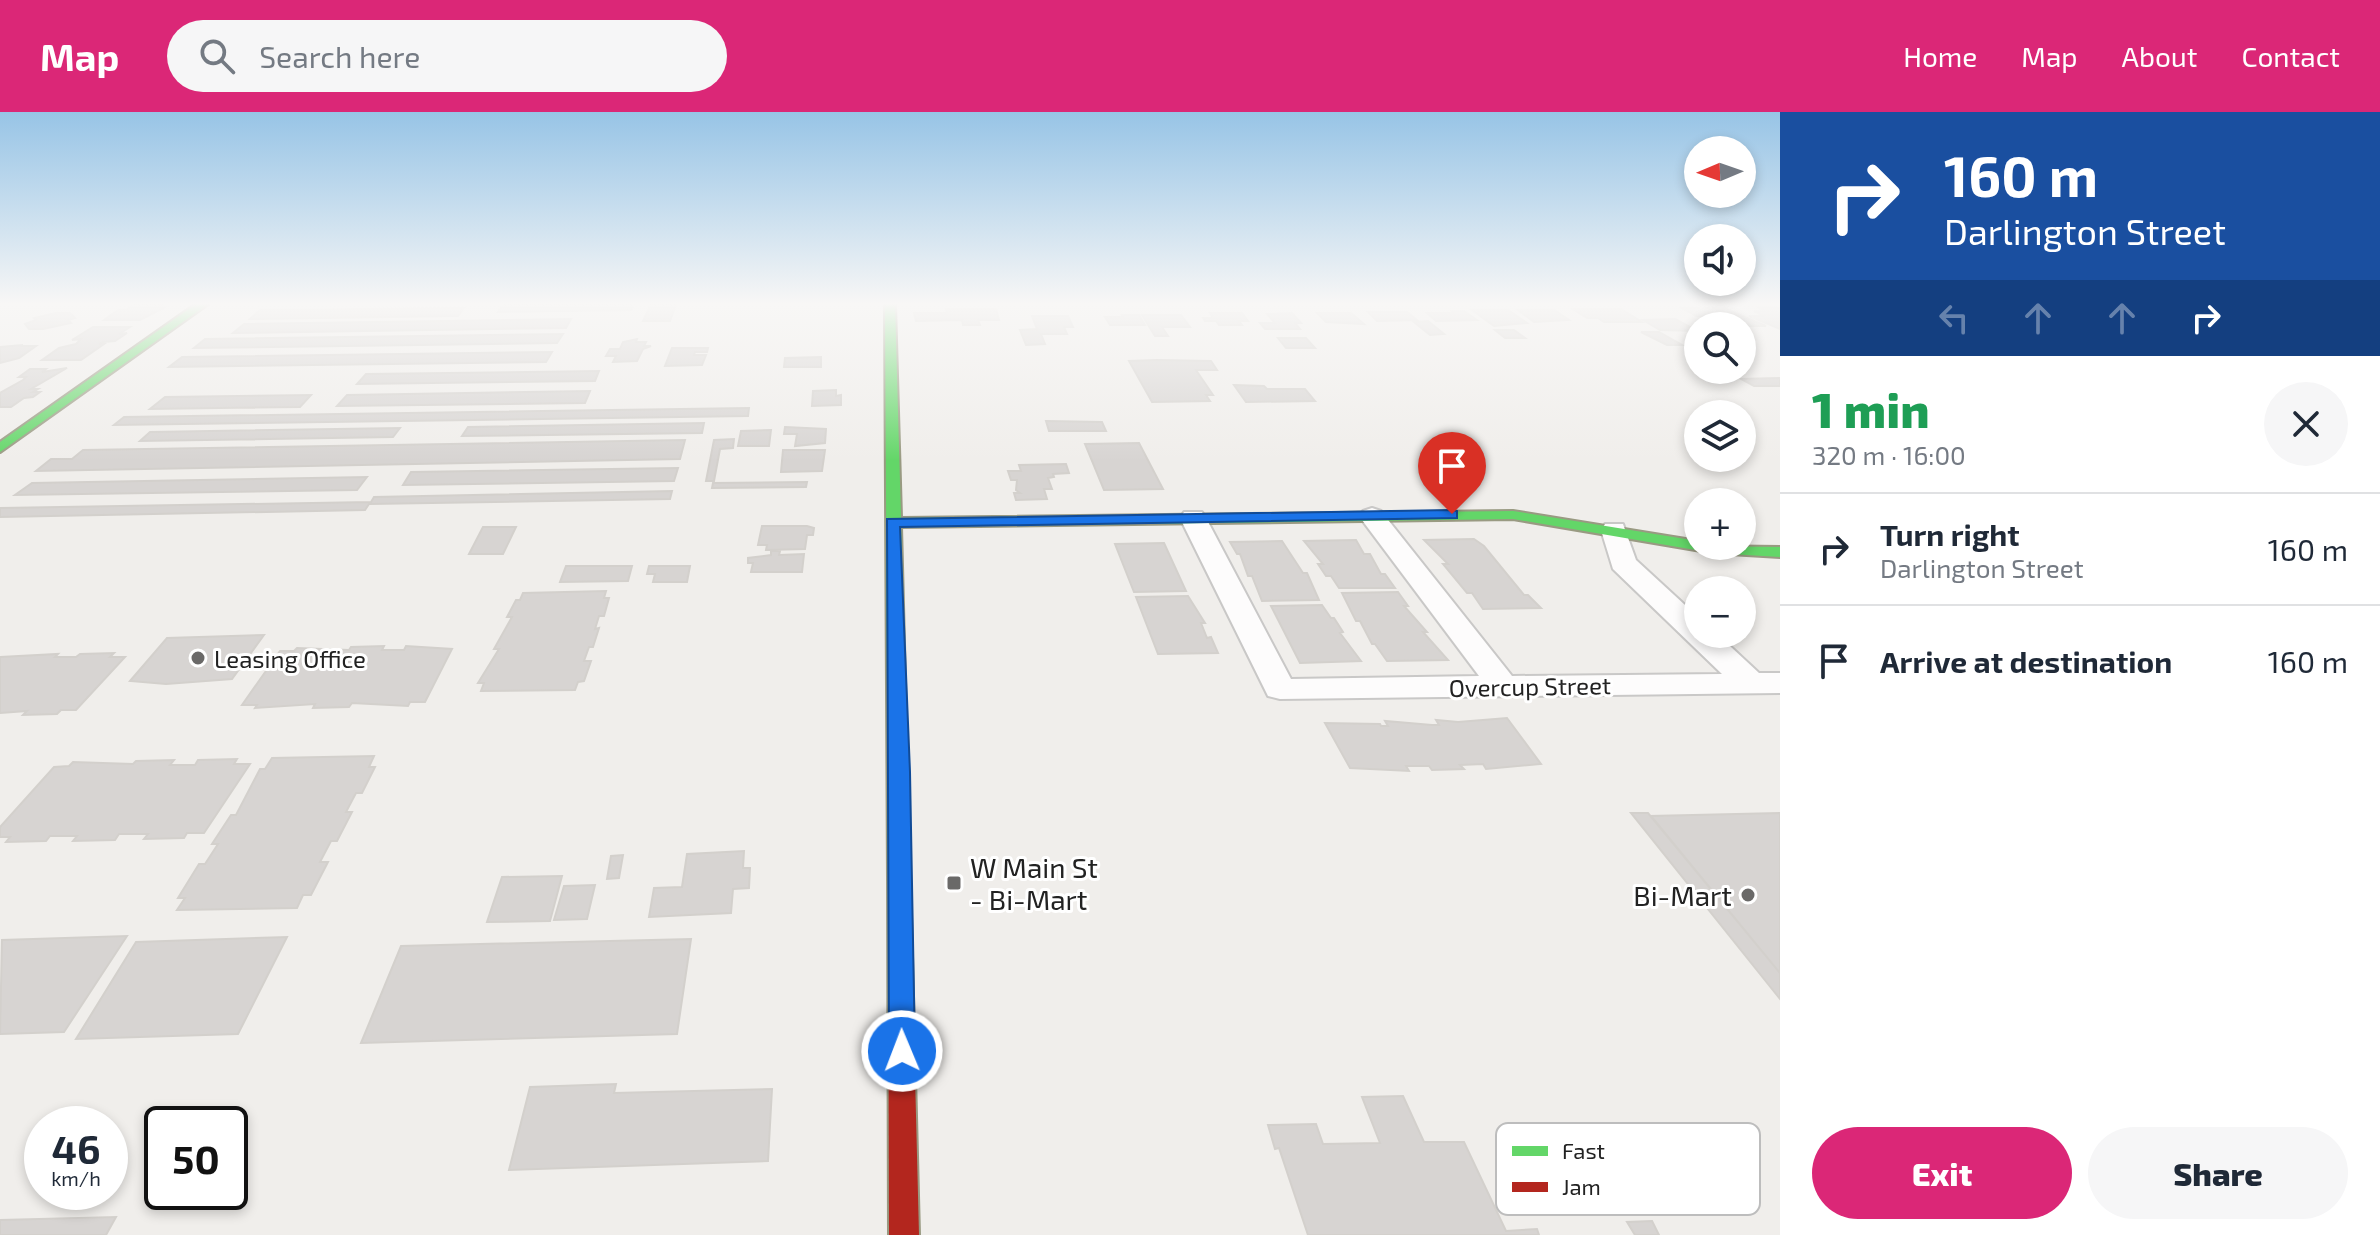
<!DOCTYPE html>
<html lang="en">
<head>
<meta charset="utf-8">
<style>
	:root { --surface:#fff; --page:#f6f6f7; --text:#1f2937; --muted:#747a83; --line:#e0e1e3; --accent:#db2777 }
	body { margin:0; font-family:"Exo 2",sans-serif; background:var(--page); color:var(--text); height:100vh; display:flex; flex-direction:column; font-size:30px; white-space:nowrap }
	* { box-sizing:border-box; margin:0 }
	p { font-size:26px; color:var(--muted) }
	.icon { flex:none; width:44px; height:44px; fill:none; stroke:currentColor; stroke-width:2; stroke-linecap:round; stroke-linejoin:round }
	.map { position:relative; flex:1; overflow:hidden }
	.details { display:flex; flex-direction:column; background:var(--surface); width:600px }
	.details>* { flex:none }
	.hud { background:#1a4fa0; color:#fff; overflow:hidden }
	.needle { width:52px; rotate:268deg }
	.fabs { position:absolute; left:1684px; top:24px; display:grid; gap:16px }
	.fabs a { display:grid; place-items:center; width:72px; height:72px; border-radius:50%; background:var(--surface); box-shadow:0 4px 12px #0003; font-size:40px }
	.speed { position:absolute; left:24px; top:994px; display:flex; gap:16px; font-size:40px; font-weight:700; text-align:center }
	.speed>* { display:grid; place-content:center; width:104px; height:104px; border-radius:50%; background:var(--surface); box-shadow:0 4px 12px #0003; line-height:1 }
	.speed small { font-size:20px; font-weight:400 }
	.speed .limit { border:4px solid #111; border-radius:12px; background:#fff; color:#111 }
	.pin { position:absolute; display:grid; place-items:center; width:68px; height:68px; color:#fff; margin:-82px -34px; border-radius:50% 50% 50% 0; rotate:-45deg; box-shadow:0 0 8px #0007 }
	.pin .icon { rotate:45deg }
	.me { position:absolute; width:88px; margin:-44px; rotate:359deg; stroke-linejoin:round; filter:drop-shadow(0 0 6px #0008) }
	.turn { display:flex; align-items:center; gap:28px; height:168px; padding:0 32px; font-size:36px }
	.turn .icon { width:104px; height:104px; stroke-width:2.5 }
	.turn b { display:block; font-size:56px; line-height:68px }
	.lanes { display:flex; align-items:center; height:76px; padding:0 32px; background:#0003; justify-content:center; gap:40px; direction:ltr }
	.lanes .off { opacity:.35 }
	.round { display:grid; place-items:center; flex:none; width:84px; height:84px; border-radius:42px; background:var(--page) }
	.headline { display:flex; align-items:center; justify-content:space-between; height:136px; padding:0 32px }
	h1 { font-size:48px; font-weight:800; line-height:60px; color:#1e9e55 }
	.button { display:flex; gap:16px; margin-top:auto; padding:16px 32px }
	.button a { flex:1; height:92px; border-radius:48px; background:var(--accent); color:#fff; font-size:32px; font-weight:800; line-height:92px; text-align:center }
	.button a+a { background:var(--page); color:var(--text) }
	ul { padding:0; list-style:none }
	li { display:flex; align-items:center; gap:24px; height:112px; padding:0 32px; border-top:2px solid var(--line) }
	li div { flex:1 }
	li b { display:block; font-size:30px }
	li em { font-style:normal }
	header { display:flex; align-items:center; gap:48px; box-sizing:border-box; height:112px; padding:0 40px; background:var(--accent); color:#fff }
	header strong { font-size:38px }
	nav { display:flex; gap:44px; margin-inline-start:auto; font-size:28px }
	.search { width:560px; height:72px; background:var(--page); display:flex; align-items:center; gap:20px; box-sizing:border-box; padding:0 28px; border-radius:44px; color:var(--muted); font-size:30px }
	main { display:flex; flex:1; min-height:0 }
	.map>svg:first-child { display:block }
	.building { fill:#d7d4d2; stroke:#d3d0cc; stroke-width:2 }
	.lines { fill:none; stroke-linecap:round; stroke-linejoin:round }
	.street-casing { stroke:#c9c8c7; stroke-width:4 }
	.fast-casing { stroke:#999a82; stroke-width:4 }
	.jam-casing { stroke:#999a82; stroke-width:4 }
	.street { fill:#fdfcfc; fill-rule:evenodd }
	.fast { fill:#63d668; fill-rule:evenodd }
	.jam { fill:#b3261e; fill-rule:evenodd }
	.route { fill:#1a73e8; stroke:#114b97; stroke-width:2 }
	.poi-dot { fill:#6a6968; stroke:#fff; stroke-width:3 }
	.labels { text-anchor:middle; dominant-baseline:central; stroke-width:6; stroke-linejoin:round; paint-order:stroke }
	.poi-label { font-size:24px; fill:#222; stroke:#fff; text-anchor:start }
	.street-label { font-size:24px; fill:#222; stroke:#fff }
	.near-poi-label { font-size:28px; fill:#222; stroke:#fff; text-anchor:start }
	.key { fill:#fff; stroke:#bdbdbd; stroke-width:2 }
	.key-label { font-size:22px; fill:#222 }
</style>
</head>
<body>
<header>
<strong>Map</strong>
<div class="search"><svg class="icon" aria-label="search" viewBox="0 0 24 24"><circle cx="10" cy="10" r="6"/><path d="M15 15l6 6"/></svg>Search here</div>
<nav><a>Home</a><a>Map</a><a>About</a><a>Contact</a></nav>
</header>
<main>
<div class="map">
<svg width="1780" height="1123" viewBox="0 0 1780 1123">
	<rect width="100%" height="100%" fill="#f0eeeb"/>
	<!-- building -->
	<path class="building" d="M163,192L155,195L167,194L140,208H104L118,198H126L135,192Z
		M504,192H634L631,198L498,200Z
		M651,192H676L670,209H643Z
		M1758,195L1780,196V217L1749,204H1764L1754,199H1766Z
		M464,196L458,204L250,207L260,198Z
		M1682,196H1724L1766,214H1750L1736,207L1717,204H1696Z
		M946,197H996L999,208H978L980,213H963L962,208L916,209L914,201H947Z
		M1573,197H1621L1642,210H1604L1598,206H1587Z
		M1472,198H1508L1527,211L1494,214Z
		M1518,198H1554L1569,208L1534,210Z
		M1452,199H1464L1477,208L1436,209L1427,201H1454Z
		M1368,200H1407L1417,208L1377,209Z
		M56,201H70L75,206L68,208L71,211L43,217H29L25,212L36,208L34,206Z
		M1210,201H1242L1248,209H1239L1242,213H1219L1216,209H1205L1203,206H1213Z
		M1292,201L1301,211H1295L1300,217H1265L1260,211H1275L1267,202Z
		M1317,201H1351L1364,212L1326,210Z
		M1122,203H1139L1145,213H1110L1105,205H1123Z
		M1142,203H1181L1190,215H1162L1168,224H1155Z
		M1032,204H1068L1073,215H1064L1067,222H1041L1045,232L1026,233L1020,218L1037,217Z
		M571,207L566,216L233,221L244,212Z
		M1675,207L1697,219L1660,218L1643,208Z
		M1428,209L1444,222L1430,223L1414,210Z
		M93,215H130L119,222L127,221L115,229L103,230L99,232H104L81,248H42L59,236L76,232L81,227L72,228Z
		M1495,218H1514L1525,226H1505Z
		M1641,220H1659L1682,233H1667Z
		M563,222L557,231L194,236L205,227Z
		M1278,226H1306L1315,236H1286Z
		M637,227L636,230H646L644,234H651L643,237L637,249L613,250L616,244H606L610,237H620L623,230Z
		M23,233L21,234H36L19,246L0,251V235Z
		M672,236H708L707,240H695L694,243H706L702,253L665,254Z
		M552,240L546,250L169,255L182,245Z
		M821,245V255H784L785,246Z
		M1157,248L1211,249L1217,258H1196L1213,283H1206L1210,289L1152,290L1129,249Z
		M67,256L31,277H38L33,280H40L33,285L24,286L11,295H0V281L23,268L26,265H19L30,257H46L42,260Z
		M599,259L595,269L357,272L366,262Z
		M1780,266V274H1754L1741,267Z
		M1234,273L1264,274L1267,277H1305L1315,289L1246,290Z
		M836,278V284L841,283V293L812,294L813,279Z
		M590,279L585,291L337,294L347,283Z
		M311,283L300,295L150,297L165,285Z
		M749,296L748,304L114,313L124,305Z
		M1046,309L1102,310L1106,319H1049Z
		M704,311L702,321L462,324L468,315Z
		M785,315L826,317L825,331L795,334L797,322H784Z
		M400,316L393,325L140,329L150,320Z
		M771,318L769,334H738L741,319Z
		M734,327L733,336L720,337L714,369H706L714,328Z
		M685,328L680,347L36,359L51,347H72L83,338Z
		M1139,331L1163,377L1104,378L1085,332Z
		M783,338H825L822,359L781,360Z
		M1066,352L1069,361L1053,362L1054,365L1048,366L1052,377H1044L1047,387L1016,388L1014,381H1020L1016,378L1017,368H1011L1008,359H1021L1019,353Z
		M678,356L674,369L403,373L411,360Z
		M367,365L357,378L15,383L32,371Z
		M807,370L806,375L712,376L713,371Z
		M672,379L670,387L369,392L365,398L0,405V396L371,390L374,385Z
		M762,414H807L814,416L813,423H807L805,437L766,438L767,433H758Z
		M483,415H516L503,442H469Z
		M1474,427L1484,434L1524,483H1528L1541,496L1483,497L1472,481H1467L1443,452H1448L1424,428Z
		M1356,428L1364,442H1370L1381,462H1385L1395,476H1339L1331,464H1326L1318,452H1323L1304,429Z
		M1282,429L1303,461H1307L1319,488L1262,489L1252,464H1248L1240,442H1237L1230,430Z
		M1164,431L1186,479L1134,480L1115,432Z
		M771,439H780L779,443L804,442L802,460H751L753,451H748V446L771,443Z
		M566,454H632L628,469L560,470Z
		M649,454H690L687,470H653L655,462H647Z
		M606,479L604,486H609L604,504H599L595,517L599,516L593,535H589L584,549H591L584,569L578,570L575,578L481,579L484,571H478L499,537H494L512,505H507L516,488H520L523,481Z
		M1398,480L1408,494H1404L1427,520H1423L1448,548L1387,549L1375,532H1372L1360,509H1356L1342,481Z
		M1188,484L1205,511H1201L1207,526L1211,525L1218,541L1158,542L1136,485Z
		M1322,493L1331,506H1334L1343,520L1340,521L1361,549L1300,551L1271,494Z
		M264,523L232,567L166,572L130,569L167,526Z
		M384,534L382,538H404L406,534L452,537L425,590H410L408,594L352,591L349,595L313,596L315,592L255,596L257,593H242L280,539H294L297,536L349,538L351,535Z
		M114,541L110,545H125L76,598H61L57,602L23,603L27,599L0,601V545L58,542L55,545H76L80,542Z
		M1507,606L1541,652L1486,657L1483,652L1460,653L1464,657L1432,658L1429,654H1406L1409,659L1350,656L1325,611L1380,612L1381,614H1388L1385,609L1432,613H1439L1436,608L1458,610Z
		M374,644L369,655H375L362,681H356L346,700H352L337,729H331L320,750H328L311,783H303L297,796L177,798L185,786H178L199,752H205L218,732H212L231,703H236L260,657H265L272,646Z
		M237,647L234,652H250L204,721H187L184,726L144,727L148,722H119L115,728L73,729L77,724H50L46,729L6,730L10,725H0V715L54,655L69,654L73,650L133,652L136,649L174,648L170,653H195L198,648Z
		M1631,701H1648L1780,861V887Z
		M1780,701V861L1651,704Z
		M744,739L743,756H750L749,776L733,777L731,801L649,805L654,776L682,775L687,742Z
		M623,743L619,766L607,767L611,744Z
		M562,764L550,809L487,810L502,765Z
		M595,773L587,807L554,808L564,774Z
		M127,824L64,920L0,922L2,828Z
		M287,825L238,922L76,927L136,830Z
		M691,827L677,922L361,931L401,834Z
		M616,972L614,981L772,977L768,1049L509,1058L530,975Z
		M1403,984L1424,1030H1464L1506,1119L1537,1117L1539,1123H1308L1279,1036L1275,1037L1268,1013L1316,1012L1323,1032L1380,1031L1362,985Z
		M116,1105L106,1123H0V1108Z
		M1652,1109L1659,1123H1635L1627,1110Z"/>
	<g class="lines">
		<!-- street casing -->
		<g class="street-casing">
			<path id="street" d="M1372,396L1381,399L1512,564L1722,562L1613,457L1601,418L1605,412H1623L1636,448L1698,505V522H1717L1759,561H1780V581L1280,587L1268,584L1180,406L1184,400H1202L1206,406L1291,567L1479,564L1359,404L1363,399Z"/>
		</g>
		<!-- fast casing -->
		<g class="fast-casing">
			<path id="fast" d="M196,192H208L0,340V330Z
				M885,192H895L901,406L1513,399L1698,429V434L1780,435V445L1713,441L1513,407L901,415L910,765L907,771L899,774L891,771L888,765Z"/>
		</g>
		<!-- jam casing -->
		<g class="jam-casing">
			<path id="jam" d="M899,756L907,759L910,765L919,1123H889L888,765L891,759Z"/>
		</g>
		<!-- street -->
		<use href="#street" class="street"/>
		<!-- fast -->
		<use href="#fast" class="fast"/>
		<!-- jam -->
		<use href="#jam" class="jam"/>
	</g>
	<!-- sky -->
	<linearGradient id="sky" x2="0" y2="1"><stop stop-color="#97c4e6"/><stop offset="0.55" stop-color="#f8f7f6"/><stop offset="1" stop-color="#f8f7f6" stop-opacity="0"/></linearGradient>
	<rect width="1780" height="349" fill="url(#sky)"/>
	<!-- route -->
	<path class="route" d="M1452,398L1457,399V406L900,415L910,660L915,939L911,948L902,951L892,948L889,939L887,407Z"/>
	<!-- markers -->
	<g class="poi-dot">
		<circle cx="198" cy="546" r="8"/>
		<rect x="946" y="763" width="16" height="16" rx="4"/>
		<circle cx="1748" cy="783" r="8"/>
	</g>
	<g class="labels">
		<!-- poi labels -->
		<g class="poi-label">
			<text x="214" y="546">Leasing Office</text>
		</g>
		<!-- street labels -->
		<g class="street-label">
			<text transform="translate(1530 574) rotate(-1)">Overcup Street</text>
		</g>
		<!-- near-poi labels -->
		<g class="near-poi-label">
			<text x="970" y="755">W Main St<tspan x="970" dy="32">- Bi-Mart</tspan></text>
			<text x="1732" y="783" text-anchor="end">Bi-Mart</text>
		</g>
	</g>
	<!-- legend -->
	<rect x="1496" y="1011" width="264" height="92" rx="12" class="key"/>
	<rect x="1512" y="1034" width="36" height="10" fill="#63d668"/>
	<rect x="1512" y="1070" width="36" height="10" fill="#b3261e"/>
	<g class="key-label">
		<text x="1562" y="1047">Fast</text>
		<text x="1562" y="1083">Jam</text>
	</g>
</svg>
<div class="fabs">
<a><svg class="needle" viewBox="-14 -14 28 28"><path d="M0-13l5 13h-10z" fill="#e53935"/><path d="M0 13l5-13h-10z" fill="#747a83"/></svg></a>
<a><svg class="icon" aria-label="sound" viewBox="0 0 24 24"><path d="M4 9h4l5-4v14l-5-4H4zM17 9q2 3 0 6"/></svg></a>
<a><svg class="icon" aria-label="search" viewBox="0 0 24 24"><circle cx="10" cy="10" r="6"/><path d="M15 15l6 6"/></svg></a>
<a><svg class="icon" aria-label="layers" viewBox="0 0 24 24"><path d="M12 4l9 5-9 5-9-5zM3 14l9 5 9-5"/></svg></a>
<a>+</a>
<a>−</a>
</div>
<div class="speed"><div>46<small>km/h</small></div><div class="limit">50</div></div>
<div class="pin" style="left:1452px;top:402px;background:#d93025"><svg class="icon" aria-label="arrive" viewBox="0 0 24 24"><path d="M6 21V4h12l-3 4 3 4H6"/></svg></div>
<svg class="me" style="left:902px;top:939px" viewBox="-20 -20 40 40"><circle r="17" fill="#1a73e8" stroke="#fff" stroke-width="3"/><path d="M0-11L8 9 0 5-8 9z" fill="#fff"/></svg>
</div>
<section class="details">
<div class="hud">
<div class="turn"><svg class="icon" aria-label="right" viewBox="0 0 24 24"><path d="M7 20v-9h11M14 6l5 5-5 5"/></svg><div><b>160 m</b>Darlington Street</div></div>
<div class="lanes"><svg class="icon off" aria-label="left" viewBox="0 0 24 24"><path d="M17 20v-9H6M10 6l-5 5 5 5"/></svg><svg class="icon off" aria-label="ahead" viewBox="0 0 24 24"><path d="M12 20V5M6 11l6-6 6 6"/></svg><svg class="icon off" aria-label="ahead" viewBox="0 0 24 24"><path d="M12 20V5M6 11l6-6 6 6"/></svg><svg class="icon" aria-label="right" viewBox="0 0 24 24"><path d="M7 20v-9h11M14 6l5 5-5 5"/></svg></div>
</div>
<div class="headline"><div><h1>1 min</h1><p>320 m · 16:00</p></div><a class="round"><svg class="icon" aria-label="close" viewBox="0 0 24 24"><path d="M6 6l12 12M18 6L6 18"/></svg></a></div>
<ul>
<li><svg class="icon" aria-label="right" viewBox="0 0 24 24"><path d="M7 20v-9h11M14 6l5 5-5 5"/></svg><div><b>Turn right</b><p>Darlington Street</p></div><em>160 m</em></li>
<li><svg class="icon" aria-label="arrive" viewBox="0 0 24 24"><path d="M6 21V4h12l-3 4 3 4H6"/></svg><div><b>Arrive at destination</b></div><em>160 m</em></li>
</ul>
<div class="button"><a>Exit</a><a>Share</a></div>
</section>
</main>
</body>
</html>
